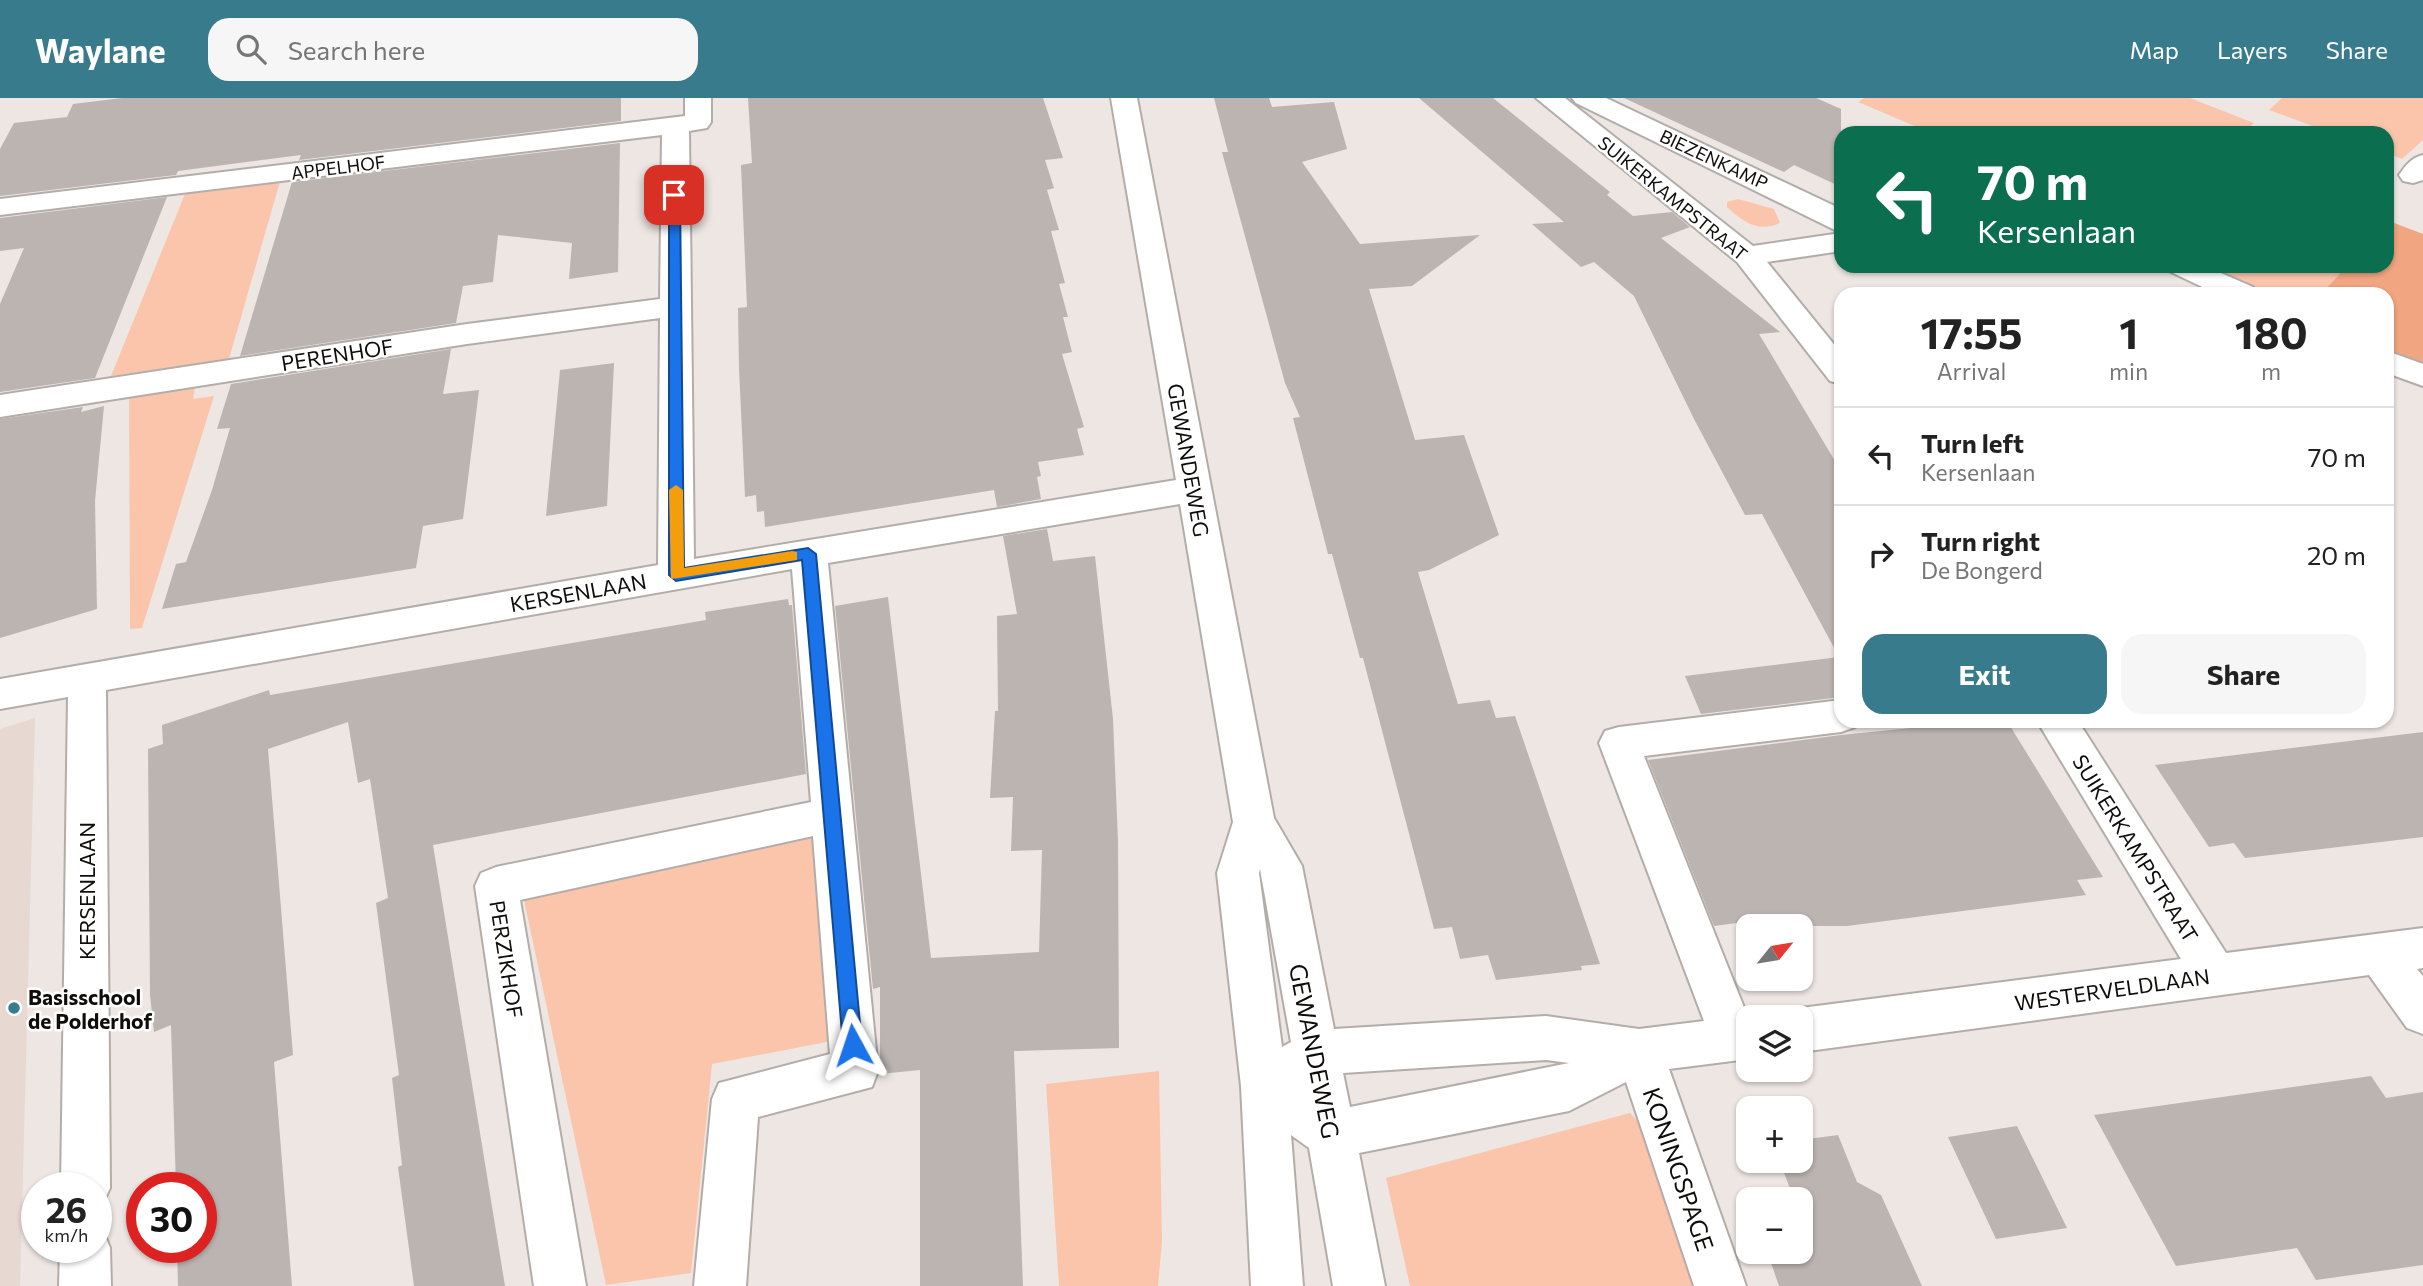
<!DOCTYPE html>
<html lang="en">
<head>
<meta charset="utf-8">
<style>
	:root { --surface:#fff; --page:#f6f6f6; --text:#222; --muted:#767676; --line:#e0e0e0; --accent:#387b8c }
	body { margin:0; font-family:Commissioner,sans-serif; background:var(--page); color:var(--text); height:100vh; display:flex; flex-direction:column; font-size:26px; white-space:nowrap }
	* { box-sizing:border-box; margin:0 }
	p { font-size:23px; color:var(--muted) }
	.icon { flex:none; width:38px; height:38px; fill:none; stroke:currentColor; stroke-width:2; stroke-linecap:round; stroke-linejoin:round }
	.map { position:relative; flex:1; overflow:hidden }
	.panel { position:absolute; left:1834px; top:189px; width:560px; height:441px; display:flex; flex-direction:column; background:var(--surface); border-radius:21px; box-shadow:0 2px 5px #0004 }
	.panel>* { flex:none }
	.banner { position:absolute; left:1834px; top:28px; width:560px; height:147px; border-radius:21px; box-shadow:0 2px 5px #0004; background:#0b6e4f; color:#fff; overflow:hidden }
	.needle { width:46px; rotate:60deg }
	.tools { position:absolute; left:1736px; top:816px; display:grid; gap:14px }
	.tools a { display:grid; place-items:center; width:77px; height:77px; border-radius:14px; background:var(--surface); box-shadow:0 2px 5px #0004; font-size:35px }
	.speed { position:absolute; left:21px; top:1074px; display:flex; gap:14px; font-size:35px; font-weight:700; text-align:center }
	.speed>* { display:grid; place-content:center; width:91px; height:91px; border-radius:50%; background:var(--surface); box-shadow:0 2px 5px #0004; line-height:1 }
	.speed small { font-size:18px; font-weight:400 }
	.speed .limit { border:10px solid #d22; background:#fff; color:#111 }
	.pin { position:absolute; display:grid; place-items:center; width:60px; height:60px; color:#fff; margin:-30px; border-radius:14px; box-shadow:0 4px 10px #0006 }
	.me { position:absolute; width:77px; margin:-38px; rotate:355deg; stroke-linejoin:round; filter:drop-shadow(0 0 5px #0008) }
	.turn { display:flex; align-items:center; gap:24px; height:147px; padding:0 28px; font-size:32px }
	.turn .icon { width:91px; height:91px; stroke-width:2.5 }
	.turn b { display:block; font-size:49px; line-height:60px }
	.eta { display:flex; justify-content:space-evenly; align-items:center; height:119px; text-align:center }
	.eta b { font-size:42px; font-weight:700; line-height:49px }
	.primary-button { display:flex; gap:14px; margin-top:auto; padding:14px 28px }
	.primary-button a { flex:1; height:80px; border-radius:21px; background:var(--accent); color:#fff; font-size:28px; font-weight:700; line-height:80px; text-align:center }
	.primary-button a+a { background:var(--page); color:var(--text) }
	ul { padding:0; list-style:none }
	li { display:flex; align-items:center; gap:21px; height:98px; padding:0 28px; border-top:2px solid var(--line) }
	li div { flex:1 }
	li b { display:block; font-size:26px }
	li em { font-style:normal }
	header { display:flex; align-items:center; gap:42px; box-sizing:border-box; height:98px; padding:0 35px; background:var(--accent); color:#fff }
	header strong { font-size:33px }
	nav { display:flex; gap:38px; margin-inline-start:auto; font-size:24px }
	.search { width:490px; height:63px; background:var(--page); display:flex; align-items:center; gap:18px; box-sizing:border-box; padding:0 24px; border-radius:21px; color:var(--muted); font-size:26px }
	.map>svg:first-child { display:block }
	.built { fill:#e7d8d1 }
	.green { fill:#fbc5ac }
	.forest { fill:#f1a581 }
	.building { fill:#bbb4b1 }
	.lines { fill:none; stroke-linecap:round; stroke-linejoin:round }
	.minor-casing { stroke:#b3adaa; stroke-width:4 }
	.minor { fill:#fff; fill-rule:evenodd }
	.route { fill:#1a73e8; stroke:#114b97; stroke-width:2 }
	.slow { fill:#f59e0b }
	.poi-dot { fill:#387b8c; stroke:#fff; stroke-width:2.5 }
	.labels { text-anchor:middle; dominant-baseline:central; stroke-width:5; stroke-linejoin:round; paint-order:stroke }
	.far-street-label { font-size:18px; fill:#0f0d0c; stroke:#fff }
	.street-label { font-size:21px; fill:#0f0d0c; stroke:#fff }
	.poi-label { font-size:21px; font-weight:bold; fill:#0f0d0c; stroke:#fff; text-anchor:start }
	.near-street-label { font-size:24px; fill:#0f0d0c; stroke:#fff }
</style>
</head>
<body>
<header>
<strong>Waylane</strong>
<div class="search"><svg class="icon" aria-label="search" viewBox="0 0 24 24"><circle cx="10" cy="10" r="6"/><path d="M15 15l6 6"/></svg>Search here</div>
<nav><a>Map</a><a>Layers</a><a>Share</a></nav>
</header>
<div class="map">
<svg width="2423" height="1188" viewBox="0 0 2423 1188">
	<rect width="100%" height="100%" fill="#ede6e3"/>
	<!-- built -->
	<path class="built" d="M35,620L20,1188H0V631Z"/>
	<!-- green -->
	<path class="green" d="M1864,0H2190L2254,25L2244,35H1931L1858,4Z
		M2282,0H2423V42L2402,61L2387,55V35H2332L2269,12Z
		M281,80L229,261L111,278L187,91Z
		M1738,101L1774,111L1780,125C1758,135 1743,124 1727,109V104Z
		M2206,168H2347L2321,196H2264Z
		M195,288L193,301L214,298L142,530L130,531L129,296Z
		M817,729L837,942L712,966L691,1175L606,1187L521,788Z
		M1159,973L1162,1144L1158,1188H1059L1046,986Z
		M1630,1015L1645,1030L1698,1188H1410L1386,1080Z"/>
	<!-- forest -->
	<path class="forest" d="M2389,123L2423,136V267L2387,251V196H2321L2347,168H2387Z"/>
	<!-- building -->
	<path class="building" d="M122,0H621V23L299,62L301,57L178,73L176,77L0,98V51L14,25L67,19L73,6Z
		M748,0H1043L1063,60L1045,62L1054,90L1047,92L1059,132L1051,133L1065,185L1059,186L1068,219H1063L1072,254L1062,256L1084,329L1077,331L1084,357L1038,364L1041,378L1037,379L1041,401L997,409L994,392L765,429L764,413L757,414L756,397L745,399L739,270L738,210L747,209L741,67L752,65Z
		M1214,0H1269L1272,9L1334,4L1347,51L1302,64L1360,146L1480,137L1412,188L1369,191L1415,342L1464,337L1499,437L1429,472L1418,474L1458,606L1490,602L1496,620L1515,618L1600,866L1581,868L1582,872L1496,882L1488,857L1460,861L1452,829L1434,831L1363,560H1360L1332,456H1328L1293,320L1300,319L1285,285L1222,54H1228Z
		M1419,0H1493L1610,94L1607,97L1633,118L1672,114L1690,129L1661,140L1780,234L1759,236L1841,373V599L1701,616L1685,578L1839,559L1762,416L1745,417L1694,321L1634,198L1594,164L1581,169L1532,126L1564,124Z
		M1624,0H1816L1841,11V89L1794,67L1784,74Z
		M620,45L618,174L569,181L572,145L498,137L493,184L463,188L456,225L240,258L292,84Z
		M167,99L95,280L0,294V206L24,150L0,153V120Z
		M451,251L443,296L479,292L463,421L423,428L416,470L162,511L176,466L186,464L212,392L230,330L217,331L231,286Z
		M614,265L607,408L546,418L560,272Z
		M104,308L95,403L97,511L0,540V321L83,309L81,314Z
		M1047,431L1053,463L1095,458L1113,621L1118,744L1119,950L1014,953L1023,1188H920V972L880,976V889L873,891L835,508L888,499L931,860L1039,854L1042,752L1011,753L1013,699L990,700L995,613H998L997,518L1017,516L1003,438Z
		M788,501L789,507H792L806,676L433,747L505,1188H414L398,1069L402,1067L392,980L399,977L376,805L388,800L370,681L358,685L348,624L268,651L293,957L274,964L292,1188H178L177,1150H201V1090H176L171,927L154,934L150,897L148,651L163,646L162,627L269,592L270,597L706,522L705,514Z
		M1981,623H2007L2103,779L2077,782L2086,797L1847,828H1738L1737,825L1714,828L1648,662L1841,637Z
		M2423,634V739L2245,760L2234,745L2209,749L2155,667Z
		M2371,978L2386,1000L2423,994V1167L2316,1182L2297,1150L2176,1168L2094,1017Z
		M2017,1028L2067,1130L1996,1141L1948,1039Z
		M1838,1037L1857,1084L1881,1097L1922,1188H1779L1767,1153H1801V1101H1748V1103L1747,1100L1791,1093L1779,1062H1801V1042Z"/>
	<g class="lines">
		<!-- minor casing -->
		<g class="minor-casing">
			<path id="minor" d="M685,0H711V24L707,30L689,33L694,461L1176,382L1111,0H1137L1274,720L1302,768L1334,931L1546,918L1639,931L1704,923L1599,645L1605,633L1619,629L1841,602V623H1858L1855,629L1841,634L1644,658L1747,917L1752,919H1748V961L1669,971L1746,1188H1694L1626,984L1569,1013L1359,1055L1385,1188H1333L1309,1050L1291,1037L1303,1188H1251L1241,988L1217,775L1233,724L1180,406L828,465L878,973L872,989L758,1019L746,1188H694L712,1001L719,985L830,956L813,738L520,802L586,1188H534L475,788L481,775L496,769L811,704L792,471L106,592L110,1090L102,1107L96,1110V1090H61L68,599L0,611V581L658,467L660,220L467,246L0,319V297L467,226L660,201L662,37L0,117V101L685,18ZM1260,771L1291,944L1282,949L1259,775ZM1546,962L1569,965L1350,1009L1343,975Z
				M1536,0H1565L1753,148L1841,135V153L1767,164L1841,255V286L1830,283L1737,164Z
				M1572,0H1606L1839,110L1841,135L1576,5Z
				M2423,57V82L2413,85L2403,83L2399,77C2406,67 2411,60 2423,57Z
				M2166,168H2205L2253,189L2257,196H2217L2171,174Z
				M2387,253L2423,266V288L2387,275Z
				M2037,623H2078L2226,855L2423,830V870L2417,871L2423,878V936L2407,930L2369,877L1801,954V919H1784L1801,910L2181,861Z
				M96,1129L103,1132L110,1150L111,1188H59L60,1150H96Z"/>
		</g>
		<!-- minor -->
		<use href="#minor" class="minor"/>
	</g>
	<!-- route -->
	<path class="route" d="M674,93L680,97L684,470L808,450L816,456L862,947L860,954L853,956L846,954L843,947L802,462L676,483L669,477V97Z"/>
	<!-- slow -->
	<path class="slow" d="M676,387L683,392L684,470L792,453L797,454V462L671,481L669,392Z"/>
	<!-- markers -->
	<circle class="poi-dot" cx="14" cy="910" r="7"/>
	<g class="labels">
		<!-- far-street labels -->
		<g class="far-street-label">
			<text transform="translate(1714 61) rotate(25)">BIEZENKAMP</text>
			<text transform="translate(338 69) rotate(-7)">APPELHOF</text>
			<text transform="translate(1673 100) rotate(39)">SUIKERKAMPSTRAAT</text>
		</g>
		<!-- street labels -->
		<g class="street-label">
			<text transform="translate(337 256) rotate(-9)">PERENHOF</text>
			<text transform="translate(1189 362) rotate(80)">GEWANDEWEG</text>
			<text transform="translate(578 494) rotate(-10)">KERSENLAAN</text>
			<text transform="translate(2136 750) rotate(58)">SUIKERKAMPSTRAAT</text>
			<text transform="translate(86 793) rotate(-90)">KERSENLAAN</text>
			<text transform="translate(507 861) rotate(81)">PERZIKHOF</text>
			<text transform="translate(2112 891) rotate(-8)">WESTERVELDLAAN</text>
		</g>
		<!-- poi labels -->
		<g class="poi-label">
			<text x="28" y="898">Basisschool<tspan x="28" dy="24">de Polderhof</tspan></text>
		</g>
		<!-- near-street labels -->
		<g class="near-street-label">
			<text transform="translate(1315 953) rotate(79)">GEWANDEWEG</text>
			<text transform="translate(1679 1071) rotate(71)">KONINGSPAGE</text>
		</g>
	</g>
</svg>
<div class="tools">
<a><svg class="needle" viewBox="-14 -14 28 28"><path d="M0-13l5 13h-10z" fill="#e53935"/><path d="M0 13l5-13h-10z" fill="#767676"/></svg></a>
<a><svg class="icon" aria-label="layers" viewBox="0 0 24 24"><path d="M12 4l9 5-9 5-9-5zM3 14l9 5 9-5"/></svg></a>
<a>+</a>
<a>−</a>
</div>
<div class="speed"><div>26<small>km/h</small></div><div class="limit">30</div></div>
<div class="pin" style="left:674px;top:97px;background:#d93025"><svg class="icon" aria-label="arrive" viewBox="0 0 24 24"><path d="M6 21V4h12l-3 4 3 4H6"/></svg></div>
<svg class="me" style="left:853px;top:947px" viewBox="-20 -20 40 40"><path d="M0-17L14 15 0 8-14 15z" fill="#1a73e8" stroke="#fff" stroke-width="4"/></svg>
<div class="banner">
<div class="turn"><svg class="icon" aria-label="left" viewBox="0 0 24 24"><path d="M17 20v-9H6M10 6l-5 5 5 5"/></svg><div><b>70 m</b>Kersenlaan</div></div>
</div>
<section class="panel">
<div class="eta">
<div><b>17:55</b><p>Arrival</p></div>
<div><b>1</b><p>min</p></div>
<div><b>180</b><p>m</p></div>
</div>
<ul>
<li><svg class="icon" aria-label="left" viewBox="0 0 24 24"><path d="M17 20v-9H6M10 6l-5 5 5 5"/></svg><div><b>Turn left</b><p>Kersenlaan</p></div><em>70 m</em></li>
<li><svg class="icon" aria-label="right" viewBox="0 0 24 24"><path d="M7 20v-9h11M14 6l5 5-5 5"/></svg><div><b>Turn right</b><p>De Bongerd</p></div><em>20 m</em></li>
</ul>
<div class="primary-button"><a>Exit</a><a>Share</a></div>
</section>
</div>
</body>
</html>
